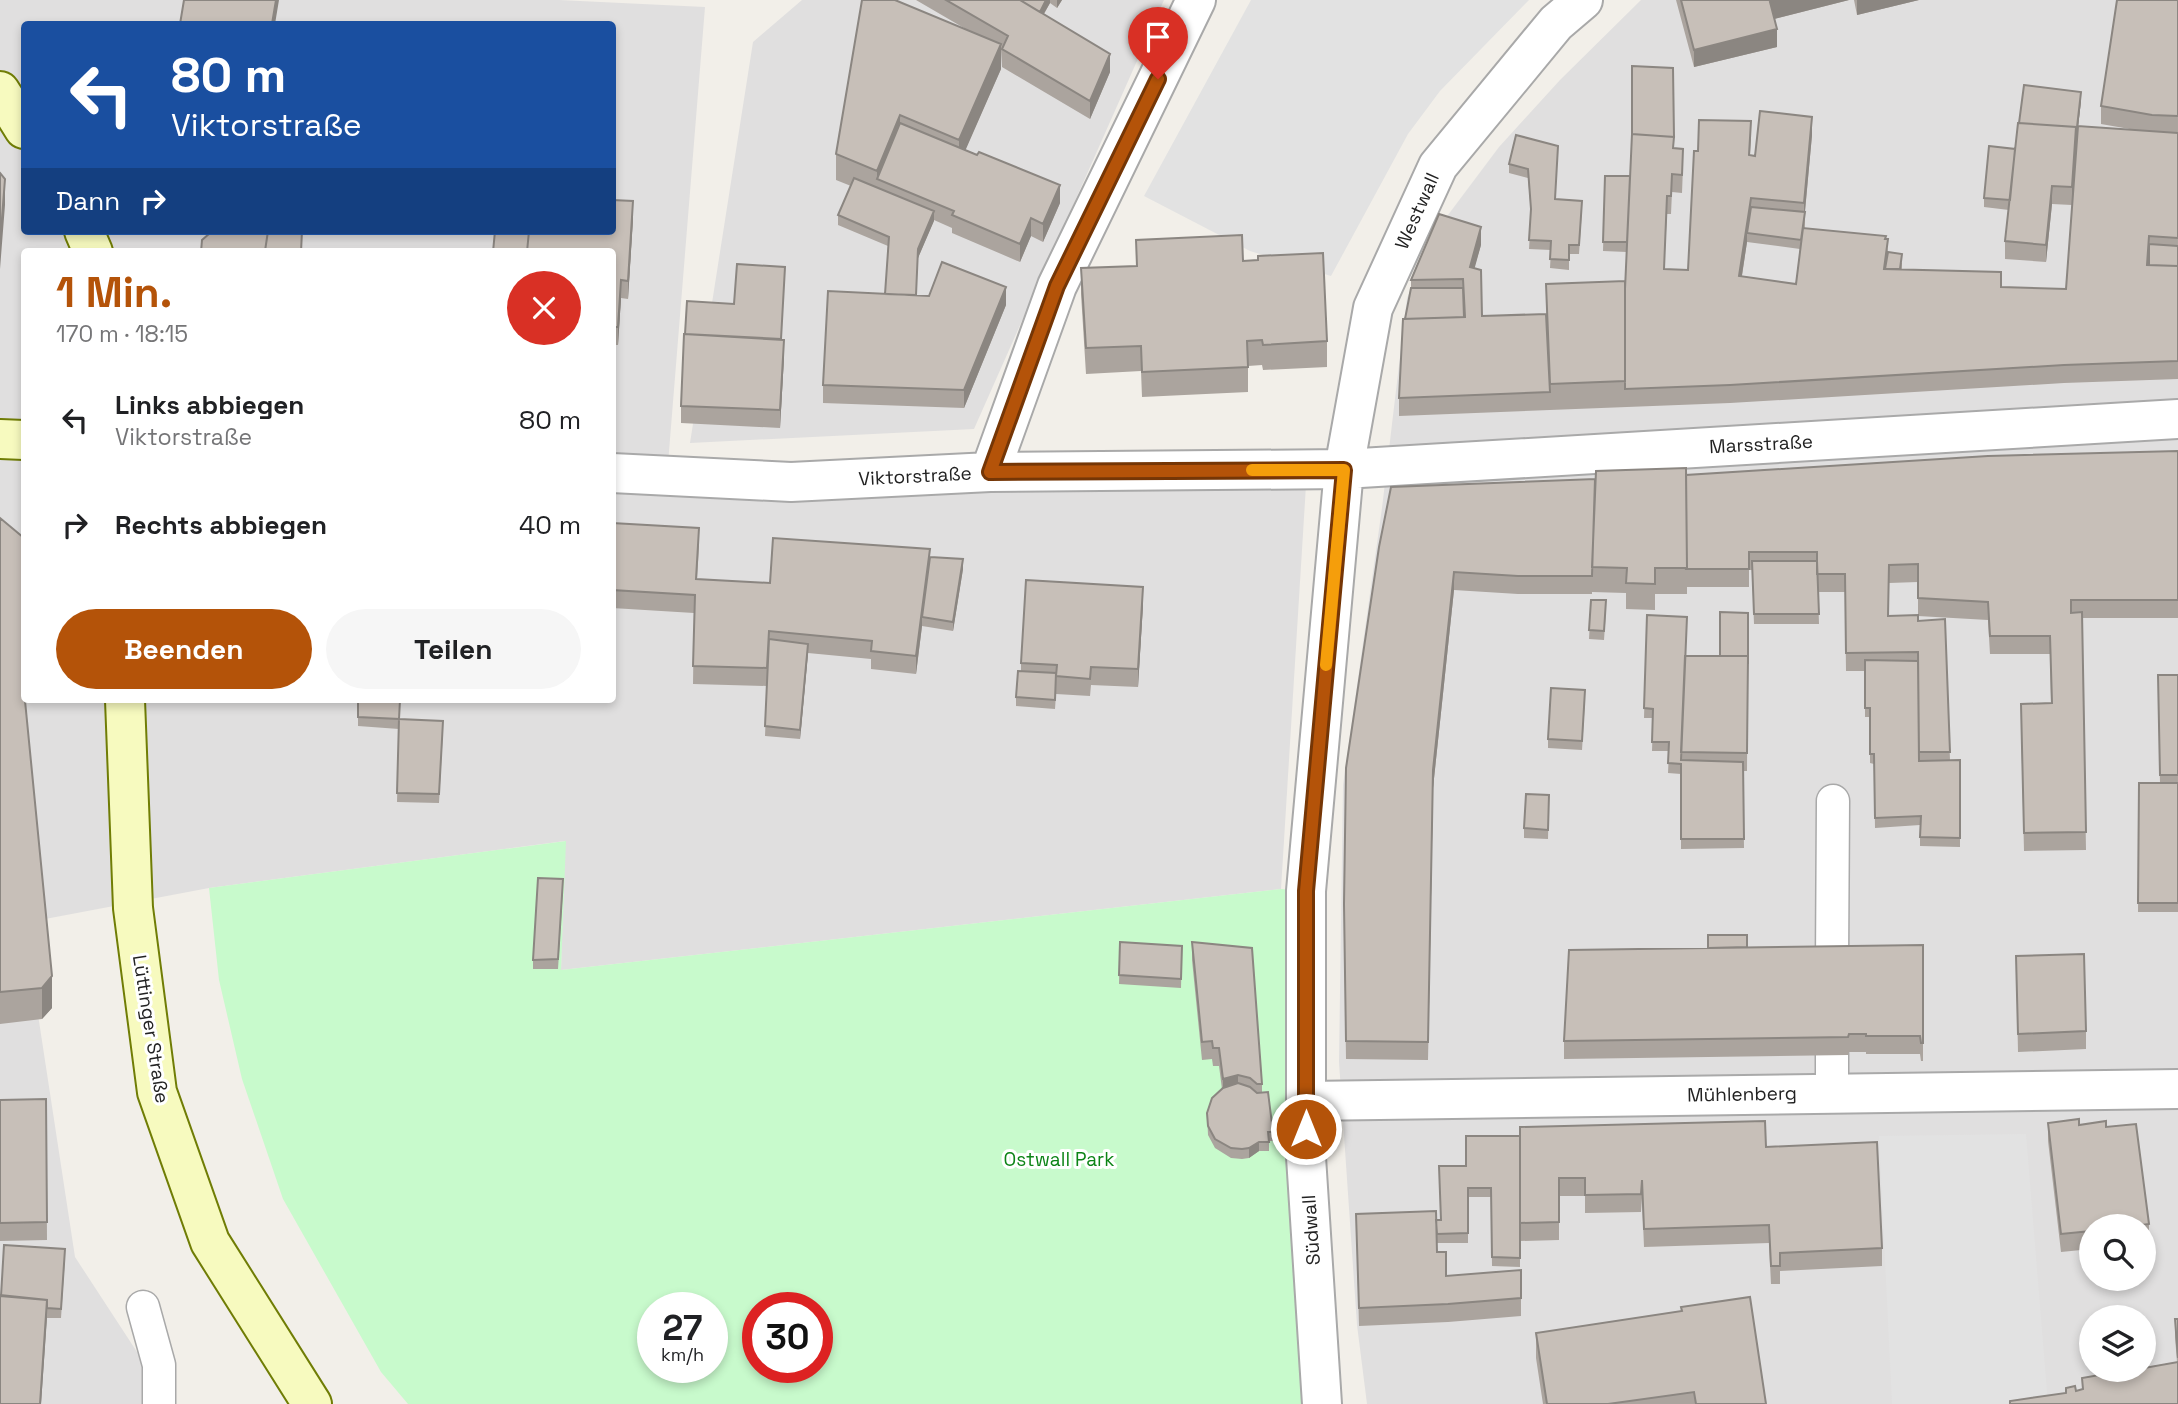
<!DOCTYPE html>
<html lang="de">
<head>
<meta charset="utf-8">
<style>
	:root { --surface:#fff; --page:#f6f6f6; --text:#202124; --muted:#757577; --accent:#b45309 }
	body { margin:0; font-family:"Space Grotesk",sans-serif; background:var(--page); color:var(--text); height:100vh; display:flex; flex-direction:column; font-size:26px; white-space:nowrap }
	* { box-sizing:border-box; margin:0 }
	p { font-size:23px; color:var(--muted) }
	.icon { flex:none; width:38px; height:38px; fill:none; stroke:currentColor; stroke-width:2; stroke-linecap:round; stroke-linejoin:round }
	.map { position:relative; flex:1; overflow:hidden }
	.drawer { position:absolute; left:21px; top:248px; width:595px; height:455px; display:flex; flex-direction:column; background:var(--surface); border-radius:7px; box-shadow:0 4px 10px #0003 }
	.drawer>* { flex:none }
	.guide { position:absolute; left:21px; top:21px; width:595px; height:214px; border-radius:7px; box-shadow:0 4px 10px #0003; background:#1a4fa0; color:#fff; overflow:hidden }
	.tools { position:absolute; left:2079px; top:1214px; display:grid; gap:14px }
	.tools a { display:grid; place-items:center; width:77px; height:77px; border-radius:50%; background:var(--surface); box-shadow:0 4px 10px #0003; font-size:35px }
	.speed { position:absolute; left:637px; top:1292px; display:flex; gap:14px; font-size:35px; font-weight:700; text-align:center }
	.speed>* { display:grid; place-content:center; width:91px; height:91px; border-radius:50%; background:var(--surface); box-shadow:0 4px 10px #0003; line-height:1 }
	.speed small { font-size:18px; font-weight:400 }
	.speed .limit { border:10px solid #d22; background:#fff; color:#111 }
	.pin { position:absolute; display:grid; place-items:center; width:60px; height:60px; color:#fff; margin:-72px -30px; border-radius:50% 50% 50% 0; rotate:-45deg; box-shadow:0 0 7px #0007 }
	.pin .icon { rotate:45deg }
	.me { position:absolute; width:77px; margin:-38px; rotate:0deg; stroke-linejoin:round; filter:drop-shadow(0 0 5px #0008) }
	.turn { display:flex; align-items:center; gap:24px; height:147px; padding:0 35px; font-size:32px }
	.turn .icon { width:91px; height:91px; stroke-width:2.5 }
	.turn b { display:block; font-size:49px; line-height:60px }
	.then { display:flex; align-items:center; height:66px; padding:0 35px; background:#0003; gap:14px; font-size:26px }
	.round { display:grid; place-items:center; flex:none; width:74px; height:74px; border-radius:37px; background:var(--page) }
	.headline { display:flex; align-items:center; justify-content:space-between; height:119px; padding:0 35px }
	h1 { font-size:42px; font-weight:600; line-height:52px; color:var(--accent) }
	.button { display:flex; gap:14px; margin-top:auto; padding:14px 35px }
	.button a { flex:1; height:80px; border-radius:42px; background:var(--accent); color:#fff; font-size:28px; font-weight:600; line-height:80px; text-align:center }
	.button a+a { background:var(--page); color:var(--text) }
	ul { padding:0; list-style:none }
	li { display:flex; align-items:center; gap:21px; height:105px; padding:0 35px }
	li div { flex:1 }
	li b { display:block; font-size:26px }
	li em { font-style:normal }
	.map>svg:first-child { display:block }
	.residential { fill:#e0dfdf; fill-rule:evenodd }
	.park { fill:#c8facc; fill-rule:evenodd }
	.parking { fill:#e2e2e2 }
	.lines { fill:none; stroke-linecap:round; stroke-linejoin:round }
	.lane-casing { stroke:#a9a9a9; stroke-width:35 }
	.street-casing { stroke:#a9a9a9; stroke-width:42 }
	.secondary-casing { stroke:#707d05; stroke-width:42 }
	.lane { stroke:#fff; stroke-width:32 }
	.street { stroke:#fff; stroke-width:38 }
	.secondary { stroke:#f7fabf; stroke-width:38 }
	.wall { fill:#aba49e; fill-rule:evenodd }
	.shaded-wall { fill:#8b8681 }
	.building { fill:#c7bfb8; stroke:#8b8681; stroke-width:2 }
	.route-casing { stroke:#753606; stroke-width:18 }
	.route { stroke:#b45309; stroke-width:12 }
	.slow { stroke:#f59e0b; stroke-width:12 }
	.labels { text-anchor:middle; dominant-baseline:central; stroke-width:6; stroke-linejoin:round; paint-order:stroke }
	.street-label { font-size:19px; fill:#222; stroke:#fff }
	.park-label { font-size:19px; fill:#0c8416; stroke:#fff }
</style>
</head>
<body>
<div class="map">
<svg width="2178" height="1404" viewBox="0 0 2178 1404">
	<rect width="100%" height="100%" fill="#f2efe9"/>
	<!-- residential -->
	<path class="residential" d="M0,0H559L705,7L667,476L1307,469L1281,889L561,970L565,841L209,888L24,923L75,1257L171,1404H0ZM24,24H612V231H24ZM24,252H612V700H24Z
		M802,0H1164L974,429L690,443L753,42Z
		M1641,0H2178V1404H1367L1357,1325L1339,1062L1343,785L1382,508L1407,298L1436,231L1499,147L1560,80ZM2091,1227H2144V1279H2091ZM2091,1318H2144V1370H2091Z"/>
	<!-- park -->
	<path class="park" d="M566,841L561,970L1281,889L1306,891L1322,1404H408L381,1372L283,1199L242,1079L219,980L209,888ZM653,1307H712V1367H653ZM758,1307H817V1367H758Z"/>
	<!-- parking -->
	<path class="parking" d="M1251,0H1529L1440,91L1408,134L1331,276L1250,251L1144,196Z
		M2026,1134L2048,1404H1892L1879,1136Z"/>
	<g class="lines">
		<!-- lane casing -->
		<g class="lane-casing">
			<path id="lane" d="M1832,963L1833,801
				M1832,1093V1054
				M143,1307L159,1365V1404"/>
		</g>
		<!-- street casing -->
		<g class="street-casing">
			<path id="street" d="M990,472L1057,286L1196,0
				M612,473L791,482L990,472L1344,469L2178,419
				M1306,1101L2178,1089
				M1322,1404L1306,1157V891L1344,469L1373,308L1438,166L1556,23L1583,0"/>
		</g>
		<!-- secondary casing -->
		<g class="secondary-casing">
			<path id="secondary" d="M0,91L24,129
				M84,231L93,252
				M0,439L24,440
				M125,700L133,908L157,1092L210,1242L312,1404"/>
		</g>
		<!-- lane -->
		<use href="#lane" class="lane"/>
		<!-- street -->
		<use href="#street" class="street"/>
		<!-- secondary -->
		<use href="#secondary" class="secondary"/>
	</g>
	<!-- wall -->
	<path class="wall" d="M916,0H1062L1057,8L1050,3L1044,14L1110,72L1090,119L1002,67L1001,50V69L965,150L1060,203L1043,242L1031,236L1020,262L952,233V228L934,220L918,258L916,295L1006,305L964,408L823,403V385L885,294L888,246L838,225V215L851,186L836,180V154L964,28Z
		M1676,0H1849L1774,19L1777,47L1694,67Z
		M1854,0H1919L1857,15Z
		M2178,0V379L2064,383L1730,403L1399,416V398L1405,319L1411,288V280L1481,245L1474,268L1482,316L1547,338L1546,284L1625,281L1627,252L1603,251L1605,176H1630L1674,148L1683,167L1682,193L1672,192L1671,214H1667L1664,269L1688,270L1698,151L1751,139L1750,155L1755,156L1812,135L1805,212V228L1886,239L1888,252L1902,263V269L2001,287L2066,289L2072,205L2052,204L2046,262L2005,259V241L2009,210L1984,207V198L2015,149L2081,101L2076,145L2073,201L2141,131L2101,124V106ZM1747,242L1800,249L1796,284L1742,276Z
		M1516,135L1555,199L1582,210L1579,254H1569V270L1550,268L1551,250L1529,249L1531,214L1528,178L1509,173V164Z
		M633,219L628,299L621,298L618,345H612V252L566,232Z
		M1136,240L1243,261L1327,341V367L1263,370L1262,365L1248,366V392L1142,397L1141,371L1086,374L1081,294V268L1136,266Z
		M782,339L784,357L780,428L681,423V406Z
		M2178,451V618H2082L2086,850L2024,851L2021,722L2051,703L2050,654H1990L1988,620L1918,616V621L1945,619L1950,760H1960V847L1920,846V825L1875,828L1874,764L1870,763V717H1865V671H1846L1845,592H1818L1819,624H1754L1752,570H1749V587H1687V594H1655V610L1626,609V593L1592,592V594H1518L1454,590L1433,788L1428,1060L1346,1059L1344,922L1379,547L1686,475ZM1918,582V615L1889,616V583Z
		M0,518L24,700L52,1008L42,1019L0,1024Z
		M612,523L699,546L697,580L770,583L930,558L963,569L953,631L922,626L916,674L871,669V659L808,653L800,739L765,736L767,686L693,684L694,613L612,608Z
		M1591,600L1606,610L1604,640L1589,639Z
		M1143,605L1138,687L1091,685L1090,696L1056,694L1055,709L1016,706V697L1021,671V663Z
		M1748,613L1747,771H1743L1744,848L1681,849V774L1668,773L1669,751H1652L1653,718H1644L1647,615L1686,656H1720Z
		M2178,675V912H2138L2139,783H2160L2158,693Z
		M358,700L400,719L443,731L439,803L397,802L399,729L358,726Z
		M1585,700L1582,750L1548,748V739Z
		M1549,795L1548,839L1524,838V828Z
		M563,889L558,969H533V960Z
		M1120,942L1182,946L1181,988L1119,984Z
		M1192,942L1262,1084V1093L1273,1132V1141H1269V1151H1259L1249,1158L1242,1159L1231,1158L1215,1148L1208,1135L1207,1113L1222,1089L1219,1066H1213L1212,1059L1202,1060L1192,960Z
		M1923,945V1061H1921L1920,1054H1866V1052H1849L1848,1055L1564,1059V1041L1747,947Z
		M2016,956L2086,1031V1049L2018,1052Z
		M46,1099L47,1240L0,1241V1100Z
		M2048,1123L2106,1127L2149,1224V1242L2144,1243V1227H2091V1249L2061,1252L2048,1141Z
		M1766,1147L1882,1248V1266L1780,1271V1284H1771L1769,1243L1644,1247L1642,1198L1641,1212L1585,1213V1196H1559V1240L1520,1241V1267L1492,1266L1491,1197H1468V1243H1437V1252L1446,1276L1521,1270V1316L1448,1322L1359,1326L1356,1214L1440,1220L1466,1166Z
		M65,1258L61,1318H47L0,1404Z
		M2175,1319H2178V1404L2066,1393V1388L2076,1391L2082,1390V1378L2177,1362L2175,1337Z
		M1536,1333L1766,1404H1543L1536,1358Z"/>
	<!-- shaded-wall -->
	<path class="shaded-wall" d="M276,0H279L275,24H272Z
		M1046,0H1050V3L1036,27V18Z
		M1057,0H1062L1057,8Z
		M1777,0H1849L1770,20V2Z
		M1857,0H1919L1857,15Z
		M1777,29V47L1694,67V50Z
		M1001,44V69L959,165V140Z
		M1110,54V72L1090,119V101Z
		M2081,92V101L2076,145V136Z
		M900,115V140L877,179V171Z
		M1812,117V135L1804,221V203Z
		M2076,127V145L2072,205V187Z
		M5,179V205L0,269V244Z
		M1060,185V203L1043,242V224Z
		M2052,186V204L2046,262V245Z
		M1751,198V216L1747,233V242L1739,294V276Z
		M633,201V219L628,299V281Z
		M934,211V221L918,258V249Z
		M1031,218V236L1020,262V244Z
		M1481,227V245L1470,285V267Z
		M621,280V298L618,345V327Z
		M1006,287V305L964,408V390Z
		M784,340V357L780,428V410Z
		M930,549V567L922,617V626L916,674V656Z
		M963,559V569L953,631V622Z
		M1454,572V590L1433,788L1428,1060L1433,770Z
		M1143,587V605L1138,687V669Z
		M808,644V653L800,739V730Z
		M24,667V699L22,670Z
		M52,976V1008L42,1019V988Z
		M1238,1075V1093L1223,1097V1079Z
		M1259,1142V1151L1249,1158V1148Z
		M47,1300V1318L41,1404H40Z"/>
	<!-- building -->
	<path class="building" d="M184,0H276L272,24H180Z
		M862,0H895L1001,44L959,140L900,115L877,171L836,154Z
		M946,0H1020L1110,54L1090,101L1002,49L1008,36Z
		M1020,0H1046L1040,12Z
		M1681,0H1777L1770,2L1777,29L1694,50Z
		M2117,0H2178V116L2152,115L2101,106Z
		M1632,66L1673,68L1674,137L1632,134Z
		M2024,85L2081,92L2076,136V127L2019,123Z
		M1760,111L1812,117L1804,203L1751,198L1739,276L1796,284L1803,228L1886,236L1885,239H1888L1884,269L2001,272V287L2066,289L2078,126L2178,133V238L2149,236L2147,265L2178,266V361L2064,365L1730,385L1625,389V289L1632,134L1674,137L1673,148L1683,149L1682,175L1672,174L1671,196H1667L1664,269L1688,270L1694,151H1698L1699,120L1751,121L1749,155L1755,156Z
		M900,123L977,155L979,152L1060,185L1043,224L1031,218L1020,244L952,215L954,211L877,179Z
		M2018,123L2076,127L2072,187L2052,186L2046,245L2005,241Z
		M1516,135L1558,146L1555,199L1582,201L1579,245H1569V260L1550,259L1551,241L1529,240L1531,209L1528,169L1509,164Z
		M1989,146L2015,149L2010,200L1984,198Z
		M0,173L5,179L0,244Z
		M1605,176H1630L1627,242H1603Z
		M854,178L934,211L918,249L916,295L885,294L889,237L838,215Z
		M612,200L633,201L628,281L621,280L618,327H612V252H527L529,231H612Z
		M1751,207L1805,212L1801,240L1747,233Z
		M1439,214L1481,227L1470,267L1481,270L1482,316L1546,314L1550,392L1399,398L1403,319L1465,317L1463,279L1411,280Z
		M210,231H268L265,251L268,231H302L301,252H201L202,240L210,233Z
		M495,231H529L527,252H493Z
		M1242,235L1243,261L1258,260V256L1323,253L1327,341L1263,345L1262,340L1247,341L1248,367L1142,372L1141,346L1086,348L1081,268L1137,266L1136,240Z
		M2149,244L2178,246V266L2149,265Z
		M1888,252L1902,254L1900,269H1885Z
		M942,262L1006,287L964,390L823,385L828,291L929,296Z
		M737,264L785,267L781,339L685,334L687,301L734,304Z
		M1625,281V381L1550,384L1546,284Z
		M1411,288H1463L1464,317L1405,319Z
		M684,334L784,340L780,410L681,406Z
		M2178,451V600H2071V613L2082,612L2086,832L2024,833L2021,704L2052,703L2050,636H1990L1988,602L1918,598V564L1889,565L1888,616L1918,615V621L1945,619L1950,752H1919L1918,652L1846,653L1845,574H1817V552H1749V569H1685L1687,568L1686,475L1988,456Z
		M1686,468L1687,568H1655V584L1626,583L1627,568L1592,567L1596,471Z
		M1595,479L1592,576H1518L1454,572L1433,770L1428,1042L1346,1041L1344,904L1346,768L1379,547L1391,487Z
		M0,518L24,538V667L22,670L52,976L42,988L0,992Z
		M612,523L699,528L696,579L770,583L773,538L930,549L916,656L871,651L872,641L769,631L767,668L693,666L695,595L612,590Z
		M930,557L963,559L953,622L922,617Z
		M1752,561H1817L1819,614H1754Z
		M1026,580L1143,587L1138,669L1091,667L1090,679L1056,676L1057,665L1021,663Z
		M1591,600H1606L1604,631L1589,630Z
		M1720,612L1748,613V664V656H1720Z
		M1647,615L1687,617L1681,760L1743,762L1744,839H1681V764L1668,763L1669,742H1652L1653,709L1644,708Z
		M769,639L808,644L800,730L765,726Z
		M1685,656H1748L1747,753L1681,752Z
		M1865,660L1918,661L1919,761L1960,760V838L1920,837L1921,816L1875,818L1874,754H1870V708H1865Z
		M1018,671L1056,673L1055,700L1016,697Z
		M2158,675H2178V775H2160Z
		M1551,688L1585,690L1582,741L1548,739Z
		M358,700H400L399,719L443,721L439,794L397,793L399,719L358,717Z
		M2139,783H2178V903H2138Z
		M1526,794L1549,795L1548,830L1524,828Z
		M538,878L563,879L558,959L533,960Z
		M1708,935H1747V947L1708,948Z
		M1120,942L1182,946L1181,979L1119,975Z
		M1192,942L1252,948L1262,1084H1257L1250,1078L1238,1075L1223,1079L1219,1048H1213L1212,1041L1202,1042Z
		M1923,945V1043H1921L1920,1036H1866V1034H1849L1848,1037L1564,1041L1569,950Z
		M2084,954L2086,1031L2018,1034L2016,956Z
		M1238,1083L1250,1087L1257,1093L1268,1092L1273,1132H1268L1269,1142H1259L1249,1148L1242,1149L1231,1148L1215,1139L1208,1126L1207,1113L1212,1098L1223,1088Z
		M46,1099L47,1222L0,1223V1100Z
		M2079,1119V1125L2106,1121V1127L2136,1124L2149,1224L2127,1227H2091V1231L2061,1234L2048,1123Z
		M1765,1121L1766,1147L1877,1142L1882,1248L1780,1253V1266H1771L1769,1225L1644,1229L1642,1180L1641,1194L1585,1195V1178H1559V1222L1520,1223V1127Z
		M1466,1136H1520V1258L1492,1257L1491,1188H1468V1233L1437,1234L1436,1220H1441L1439,1166H1466Z
		M1436,1211L1437,1252H1446V1276L1521,1270V1298L1448,1304L1359,1308L1356,1214Z
		M4,1245L65,1249L61,1309L47,1308V1300L1,1296Z
		M0,1295L47,1300L40,1404H0Z
		M1750,1297L1766,1404H1696L1694,1392L1608,1404H1547L1536,1333L1682,1311L1681,1307Z
		M2175,1319H2178V1358Z
		M2178,1362V1404H2010V1401L2066,1393V1388L2075,1386L2076,1391L2083,1389L2082,1378L2128,1370H2144V1368Z"/>
	<g class="lines">
		<!-- route casing -->
		<g class="route-casing">
			<path id="route" d="M1158,79L1057,286L990,472L1344,470L1306,891V1129"/>
		</g>
		<!-- route -->
		<use href="#route" class="route"/>
		<!-- slow -->
		<path class="slow" d="M1252,470H1344L1326,665"/>
	</g>
	<g class="labels">
		<!-- street labels -->
		<g class="street-label">
			<text transform="translate(1417 211) rotate(-66)">Westwall</text>
			<text transform="translate(1761 444) rotate(-3)">Marsstraße</text>
			<text transform="translate(915 476) rotate(-3)">Viktorstraße</text>
			<text transform="translate(151 1029) rotate(81)">Lüttinger Straße</text>
			<text transform="translate(1742 1094) rotate(-1)">Mühlenberg</text>
			<text transform="translate(1311 1230) rotate(-94)">Südwall</text>
		</g>
		<!-- park labels -->
		<g class="park-label">
			<text x="1059" y="1159">Ostwall Park</text>
		</g>
	</g>
</svg>
<div class="tools">
<a><svg class="icon" aria-label="search" viewBox="0 0 24 24"><circle cx="10" cy="10" r="6"/><path d="M15 15l6 6"/></svg></a>
<a><svg class="icon" aria-label="layers" viewBox="0 0 24 24"><path d="M12 4l9 5-9 5-9-5zM3 14l9 5 9-5"/></svg></a>
</div>
<div class="speed"><div>27<small>km/h</small></div><div class="limit">30</div></div>
<div class="pin" style="left:1158px;top:79px;background:#d93025"><svg class="icon" aria-label="arrive" viewBox="0 0 24 24"><path d="M6 21V4h12l-3 4 3 4H6"/></svg></div>
<svg class="me" style="left:1306px;top:1129px" viewBox="-20 -20 40 40"><circle r="17" fill="#b45309" stroke="#fff" stroke-width="3"/><path d="M0-11L8 9 0 5-8 9z" fill="#fff"/></svg>
<div class="guide">
<div class="turn"><svg class="icon" aria-label="left" viewBox="0 0 24 24"><path d="M17 20v-9H6M10 6l-5 5 5 5"/></svg><div><b>80 m</b>Viktorstraße</div></div>
<div class="then">Dann<svg class="icon" aria-label="right" viewBox="0 0 24 24"><path d="M7 20v-9h11M14 6l5 5-5 5"/></svg></div>
</div>
<section class="drawer">
<div class="headline"><div><h1>1 Min.</h1><p>170 m · 18:15</p></div><a class="round" style="background:#d93025;color:#fff"><svg class="icon" aria-label="close" viewBox="0 0 24 24"><path d="M6 6l12 12M18 6L6 18"/></svg></a></div>
<ul>
<li><svg class="icon" aria-label="left" viewBox="0 0 24 24"><path d="M17 20v-9H6M10 6l-5 5 5 5"/></svg><div><b>Links abbiegen</b><p>Viktorstraße</p></div><em>80 m</em></li>
<li><svg class="icon" aria-label="right" viewBox="0 0 24 24"><path d="M7 20v-9h11M14 6l5 5-5 5"/></svg><div><b>Rechts abbiegen</b></div><em>40 m</em></li>
</ul>
<div class="button"><a>Beenden</a><a>Teilen</a></div>
</section>
</div>
</body>
</html>
